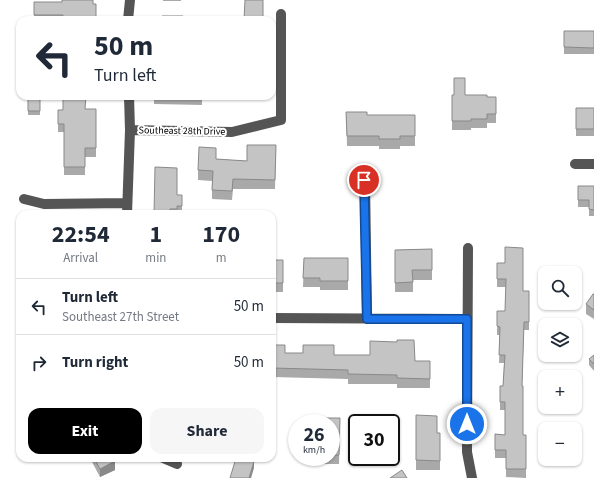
<!DOCTYPE html>
<html lang="en">
<head>
<meta charset="utf-8">
<style>
	:root { --surface:#fff; --page:#f6f6f7; --text:#1f2937; --muted:#747a83; --line:#e0e1e3; --accent:#000 }
	body { margin:0; font-family:"Source Sans 3",sans-serif; background:var(--page); color:var(--text); height:100vh; display:flex; flex-direction:column; font-size:15px; white-space:nowrap }
	* { box-sizing:border-box; margin:0 }
	p { font-size:13px; color:var(--muted) }
	.icon { flex:none; width:22px; height:22px; fill:none; stroke:currentColor; stroke-width:2; stroke-linecap:round; stroke-linejoin:round }
	.map { position:relative; flex:1; overflow:hidden }
	.drawer { position:absolute; left:16px; top:210px; width:260px; height:252px; display:flex; flex-direction:column; background:var(--surface); border-radius:12px; box-shadow:0 1px 3px #0004 }
	.drawer>* { flex:none }
	.banner { position:absolute; left:16px; top:16px; width:260px; height:84px; border-radius:12px; box-shadow:0 1px 3px #0004; background:#fff; color:var(--text); overflow:hidden }
	.controls { position:absolute; left:538px; top:266px; display:grid; gap:8px }
	.controls a { display:grid; place-items:center; width:44px; height:44px; border-radius:8px; background:var(--surface); box-shadow:0 1px 3px #0004; font-size:20px }
	.speed { position:absolute; left:288px; top:414px; display:flex; gap:8px; font-size:20px; font-weight:700; text-align:center }
	.speed>* { display:grid; place-content:center; width:52px; height:52px; border-radius:50%; background:var(--surface); box-shadow:0 1px 3px #0004; line-height:1 }
	.speed small { font-size:10px; font-weight:400 }
	.speed .limit { border:2px solid #111; border-radius:6px; background:#fff; color:#111 }
	.pin { position:absolute; display:grid; place-items:center; width:34px; height:34px; color:#fff; margin:-17px; border:2px solid #fff; border-radius:50%; box-shadow:0 1px 4px #0007 }
	.me { position:absolute; width:44px; margin:-22px; rotate:0deg; stroke-linejoin:round; filter:drop-shadow(0 0 3px #0008) }
	.turn { display:flex; align-items:center; gap:14px; height:84px; padding:0 12px; font-size:18px }
	.turn .icon { width:52px; height:52px; stroke-width:2.5 }
	.turn b { display:block; font-size:28px; line-height:34px }
	.eta { display:flex; justify-content:space-evenly; align-items:center; height:68px; text-align:center }
	.eta b { font-size:24px; font-weight:700; line-height:28px }
	.primary-button { display:flex; gap:8px; margin-top:auto; padding:8px 12px }
	.primary-button a { flex:1; height:46px; border-radius:12px; background:var(--accent); color:#fff; font-size:16px; font-weight:700; line-height:46px; text-align:center }
	.primary-button a+a { background:var(--page); color:var(--text) }
	ul { padding:0; list-style:none }
	li { display:flex; align-items:center; gap:12px; height:56px; padding:0 12px; border-top:1px solid var(--line) }
	li div { flex:1 }
	li b { display:block; font-size:15px }
	li em { font-style:normal }
	.map>svg:first-child { display:block }
	.lines { fill:none; stroke-linecap:round; stroke-linejoin:round }
	.minor { stroke:#555; stroke-width:10 }
	.wall { fill:#a9a9a9 }
	.shaded-wall { fill:#898989 }
	.building { fill:#c4c4c4; stroke:#898989 }
	.route-casing { stroke:#114b97; stroke-width:10 }
	.route { stroke:#1a73e8; stroke-width:7 }
	.labels { text-anchor:middle; dominant-baseline:central; stroke-width:4; stroke-linejoin:round; paint-order:stroke }
	.street-label { font-size:10px; fill:#000; stroke:#fff }
</style>
</head>
<body>
<div class="map">
<svg width="594" height="478" viewBox="0 0 594 478">
	<rect width="100%" height="100%" fill="#fff"/>
	<g class="lines">
		<!-- minor -->
		<path class="minor" d="M128,20L130,0
			M130,130L232,132L281,120V14
			M575,164H594
			M365,180L367,319
			M24,199L44,204L127,203
			M127,214L130,130L129,96
			M468,248L467,452L472,478
			M272,318L467,319
			M163,458L177,464"/>
	</g>
	<!-- wall -->
	<path class="wall" d="M163,0H181V1H163Z
		M34,2L93,4L96,20H34Z
		M564,31H594V54H564Z
		M452,95H465L487,97H496V123H487V128H471V130H452Z
		M154,96H202V105L154,104Z
		M28,97H40V115H28Z
		M576,108H594V136H576Z
		M86,109H96V157H85V175H64V132H58V110Z
		M346,112L367,115H415V146H400V149H379V146H347Z
		M276,145L275,189H233L232,200L212,199V181L198,180V170L216,159L247,161Z
		M578,186H594V216H589V207H578Z
		M182,195V214H154Z
		M432,249V280H413V292H395V250Z
		M304,258H348V290H320V287H303Z
		M272,260H283V292H272Z
		M497,263L523,291H529V330H524L522,386L523,435H526V478L506,477V458H495V434L505,435V410H500V386H503L504,363H499L500,335H497V326L505,311L506,287H497Z
		M594,294V319L586,314V304Z
		M272,345L285,353L334,355L415,361H430V388H397V384H348V379L272,377Z
		M594,355V371L589,365V359Z
		M416,415L437,433H440V470H416Z
		M340,418L339,464H316V457H331V423Z
		M90,458H114L115,470L100,477Z"/>
	<!-- shaded-wall -->
	<path class="shaded-wall" d="M115,461V470L100,477V469Z
		M254,461V468L251,478H249Z"/>
	<!-- building -->
	<path class="building" d="M62,0H93V4H96V20H63V15H34V2H62Z
		M245,0H263V20H244Z
		M162,16H183V20H162Z
		M564,31H594V48L564,47Z
		M454,78H465V95H487V97H496V114H487V119H471V121H452V95H454Z
		M63,96H86L85,109H96V148H85V167H64V124H58V110H63Z
		M28,97H40V111H28Z
		M576,108H594V129H576Z
		M346,112H367V115H415V136H400V139H379V136H347Z
		M247,145H276L275,180L233,179L232,191L212,190L213,171L198,170L199,147L216,148V159L247,161Z
		M155,167L177,168V195H182V206H177V209H170V214H154Z
		M578,186H594V210L589,209V200H578Z
		M505,247L523,248V291H529V322H524L522,386H523V435H526V469H506V450H495V434L505,435V402H500V386H503L505,355H499L500,327L497,326V311H505L506,279H497V263H505Z
		M432,249V270H412L413,282L395,283V250Z
		M304,258H348V281H320V278H303Z
		M272,260H283V283H272Z
		M593,294H594V310L586,304Z
		M397,340H414L415,361H430V379L397,378V375L348,374V370L272,368V345H285V353H303V345H334V355H370V341L397,342Z
		M594,355V364L589,359Z
		M416,415L437,416V433H440V461L416,460Z
		M316,418H340L339,455H331V423H316Z
		M94,458H114L115,461L100,469Z
		M236,458H246V459L254,461L249,478H230Z
		M402,470L407,478H390Z"/>
	<g class="lines">
		<!-- route casing -->
		<g class="route-casing">
			<path id="route" d="M364,180L367,319H467V424"/>
		</g>
		<!-- route -->
		<use href="#route" class="route"/>
	</g>
	<g class="labels">
		<!-- street labels -->
		<g class="street-label">
			<text transform="translate(182 131) rotate(1)">Southeast 28th Drive</text>
		</g>
	</g>
</svg>
<div class="controls">
<a><svg class="icon" aria-label="search" viewBox="0 0 24 24"><circle cx="10" cy="10" r="6"/><path d="M15 15l6 6"/></svg></a>
<a><svg class="icon" aria-label="layers" viewBox="0 0 24 24"><path d="M12 4l9 5-9 5-9-5zM3 14l9 5 9-5"/></svg></a>
<a>+</a>
<a>−</a>
</div>
<div class="speed"><div>26<small>km/h</small></div><div class="limit">30</div></div>
<div class="pin" style="left:364px;top:180px;background:#d93025"><svg class="icon" aria-label="arrive" viewBox="0 0 24 24"><path d="M6 21V4h12l-3 4 3 4H6"/></svg></div>
<svg class="me" style="left:467px;top:424px" viewBox="-20 -20 40 40"><circle r="17" fill="#1a73e8" stroke="#fff" stroke-width="3"/><path d="M0-11L8 9 0 5-8 9z" fill="#fff"/></svg>
<div class="banner">
<div class="turn"><svg class="icon" aria-label="left" viewBox="0 0 24 24"><path d="M17 20v-9H6M10 6l-5 5 5 5"/></svg><div><b>50 m</b>Turn left</div></div>
</div>
<section class="drawer">
<div class="eta">
<div><b>22:54</b><p>Arrival</p></div>
<div><b>1</b><p>min</p></div>
<div><b>170</b><p>m</p></div>
</div>
<ul>
<li><svg class="icon" aria-label="left" viewBox="0 0 24 24"><path d="M17 20v-9H6M10 6l-5 5 5 5"/></svg><div><b>Turn left</b><p>Southeast 27th Street</p></div><em>50 m</em></li>
<li><svg class="icon" aria-label="right" viewBox="0 0 24 24"><path d="M7 20v-9h11M14 6l5 5-5 5"/></svg><div><b>Turn right</b></div><em>50 m</em></li>
</ul>
<div class="primary-button"><a>Exit</a><a>Share</a></div>
</section>
</div>
</body>
</html>
